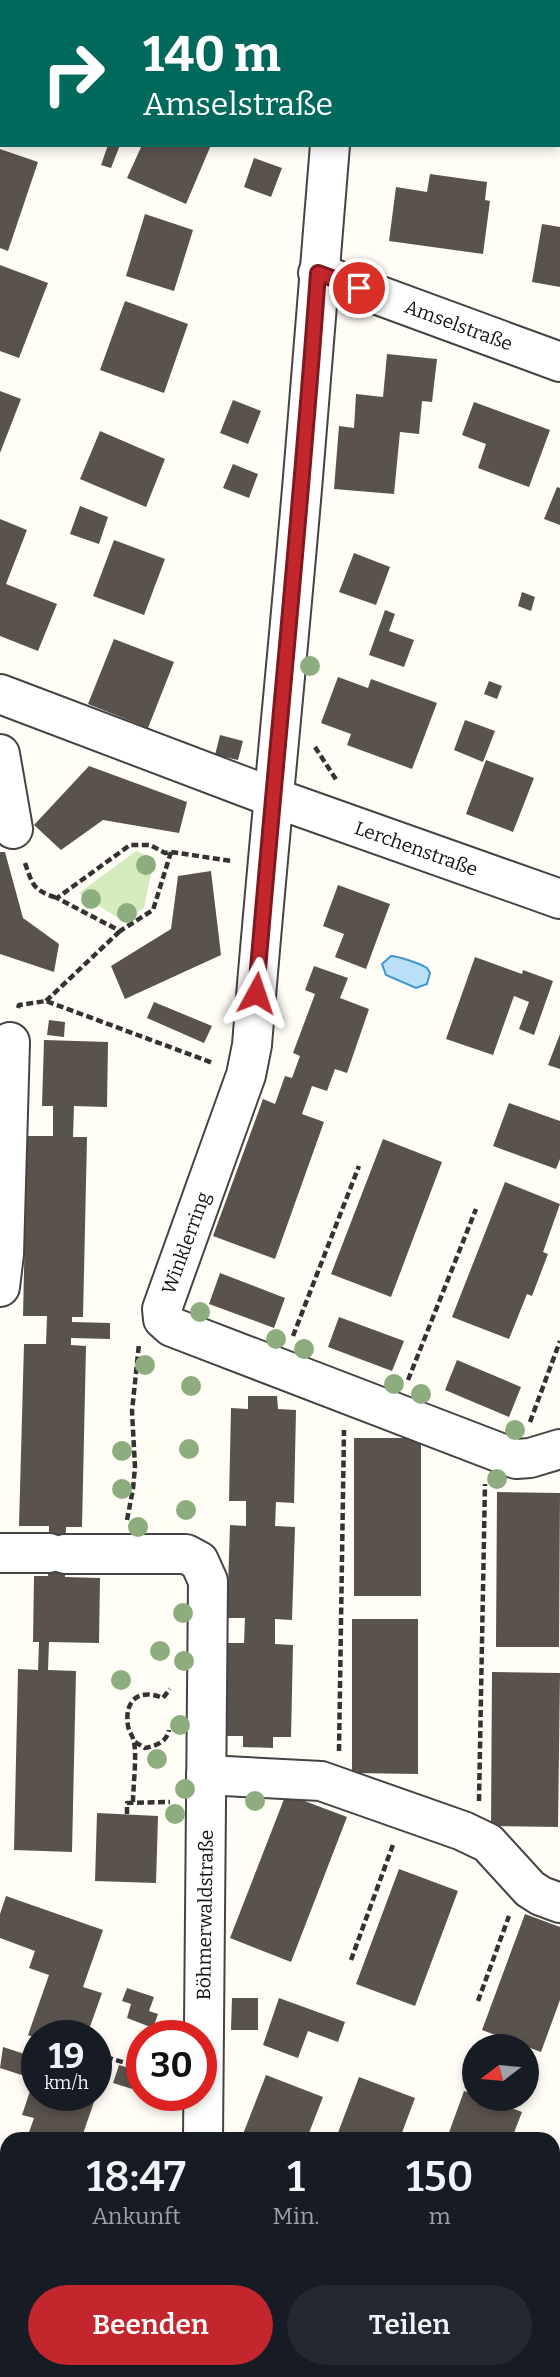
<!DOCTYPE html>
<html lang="de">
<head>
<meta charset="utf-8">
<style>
	:root { --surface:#171b24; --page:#242831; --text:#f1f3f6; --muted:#9ea1a6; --accent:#c4262e }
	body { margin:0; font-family:Bitter,serif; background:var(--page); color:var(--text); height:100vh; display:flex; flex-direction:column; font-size:26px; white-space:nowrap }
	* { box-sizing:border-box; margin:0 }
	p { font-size:23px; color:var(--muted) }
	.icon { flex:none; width:38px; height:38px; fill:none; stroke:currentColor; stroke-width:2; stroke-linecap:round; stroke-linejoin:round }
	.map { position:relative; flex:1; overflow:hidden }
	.details { position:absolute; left:0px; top:2132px; width:560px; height:247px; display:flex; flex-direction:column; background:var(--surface); border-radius:21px 21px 0 0; box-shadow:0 4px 10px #0003 }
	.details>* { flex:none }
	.banner { position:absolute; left:0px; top:0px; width:560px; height:147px; box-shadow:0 4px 10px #0003; background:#00695c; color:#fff; overflow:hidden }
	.needle { width:46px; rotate:254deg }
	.fabs { position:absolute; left:462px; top:2034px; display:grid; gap:14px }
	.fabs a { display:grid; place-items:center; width:77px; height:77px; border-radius:50%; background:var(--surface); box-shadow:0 4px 10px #0003; font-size:35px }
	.speed { position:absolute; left:21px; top:2020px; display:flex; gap:14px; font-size:35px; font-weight:700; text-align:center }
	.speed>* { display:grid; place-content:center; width:91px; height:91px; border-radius:50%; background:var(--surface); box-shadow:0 4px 10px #0003; line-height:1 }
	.speed small { font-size:18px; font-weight:400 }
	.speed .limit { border:10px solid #d22; background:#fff; color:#111 }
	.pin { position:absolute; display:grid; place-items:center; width:60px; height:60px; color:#fff; margin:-30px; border:4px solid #fff; border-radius:50%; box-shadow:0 2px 7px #0007 }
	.me { position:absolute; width:77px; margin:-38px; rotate:5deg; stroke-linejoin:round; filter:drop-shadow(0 0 5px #0008) }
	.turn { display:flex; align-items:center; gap:24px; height:147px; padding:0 28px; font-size:32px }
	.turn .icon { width:91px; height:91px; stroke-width:2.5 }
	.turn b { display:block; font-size:49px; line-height:60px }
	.eta { display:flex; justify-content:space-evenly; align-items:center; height:119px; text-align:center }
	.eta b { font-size:42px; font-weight:600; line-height:49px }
	.button { display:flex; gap:14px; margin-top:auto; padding:14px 28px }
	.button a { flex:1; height:80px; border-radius:42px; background:var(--accent); color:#fff; font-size:28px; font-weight:600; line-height:80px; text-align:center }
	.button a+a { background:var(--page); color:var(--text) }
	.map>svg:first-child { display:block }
	.green { fill:#d5ebbd }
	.water { fill:#b9e0f7; stroke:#3f96cf; stroke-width:2 }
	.building { fill:#5a524d }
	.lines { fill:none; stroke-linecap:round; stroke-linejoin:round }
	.minor-casing { stroke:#444; stroke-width:42 }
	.path { stroke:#333; stroke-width:4.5; stroke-dasharray:7 3.5; stroke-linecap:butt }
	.minor { stroke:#fff; stroke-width:38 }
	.tree { fill:#8dad7f }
	.route-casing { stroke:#7f191e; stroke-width:18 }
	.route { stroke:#c4262e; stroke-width:12 }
	.labels { text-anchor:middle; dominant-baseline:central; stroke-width:7; stroke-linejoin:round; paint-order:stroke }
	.street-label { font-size:19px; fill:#111; stroke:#fff }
</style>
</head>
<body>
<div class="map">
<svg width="560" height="2377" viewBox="0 0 560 2377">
	<rect width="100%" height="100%" fill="#fffdf5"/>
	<!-- green -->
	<path class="green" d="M136,851L154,858L144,908L123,921L79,893Z"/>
	<!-- water -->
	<path class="water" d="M391,956C398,956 421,964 427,968L430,973L427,984L416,988L386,975L382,964Z"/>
	<!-- building -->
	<path class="building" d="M108,145H120L111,168L101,165Z
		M142,145H211L186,204L127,178Z
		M0,149L38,162L8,251L0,248Z
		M254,158L282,168L271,197L244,187Z
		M430,174L487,182L485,200L490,201L483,254L389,241L396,187L427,192Z
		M145,214L193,230L174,291L126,276Z
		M542,224L560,227V287L532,282Z
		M0,265L48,283L19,358L0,351Z
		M125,301L188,324L164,393L100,370Z
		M387,354L437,359L432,402L422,401L419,434L400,432L394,494L334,489L339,426L354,428L356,394L383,397Z
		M0,391L21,399L0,453Z
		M233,400L261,411L248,444L220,433Z
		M474,402L550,430L529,487L478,468L486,444L462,435Z
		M100,431L165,459L146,507L80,479Z
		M233,464L258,474L249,498L223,488Z
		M557,487L560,488V525L544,519Z
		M80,506L108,517L99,544L70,534Z
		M0,519L27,530L6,584L57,604L38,651L0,636Z
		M114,540L165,559L144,615L93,596Z
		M354,553L390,567L376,605L339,592Z
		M522,592L535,597L531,611L518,606Z
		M385,610L395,614L389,631L414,640L404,667L369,655Z
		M114,639L174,662L148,728L88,704Z
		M338,677L368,688L371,679L437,703L412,769L347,745L351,734L321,723Z
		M489,681L502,686L497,699L484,694Z
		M465,720L495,731L483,762L454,750Z
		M220,735L243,741L238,760L215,755Z
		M486,760L534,778L513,832L466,814Z
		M89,766L187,802L179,833L103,820L61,850L34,825Z
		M0,852H5L23,918L59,944L54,972L0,954Z
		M211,871L221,955L125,999L111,966L171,929L178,876Z
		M338,885L390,904L366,969L335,957L344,934L323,926Z
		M475,957L522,974L523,970L553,981L534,1035L519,1029L529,1002L514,996L493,1055L446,1039Z
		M314,966L348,978L340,998L369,1009L347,1073L335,1069L327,1091L312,1086L302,1114L324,1122L275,1259L213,1236L263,1099L275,1104L285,1076L292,1078L300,1056L293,1053L315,994L305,990Z
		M154,1002L212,1026L204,1043L147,1018Z
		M49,1020L65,1022L64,1037L47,1035Z
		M560,1034V1069L548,1065Z
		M44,1040L108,1042L107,1107L74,1106L73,1137H87L83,1317H72V1322L110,1323V1339L71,1338V1345L86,1346L82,1527H66L65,1554V1577L100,1578L99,1643L49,1642L48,1670L76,1671L72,1852L14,1850L18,1669L38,1670L39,1642H33L34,1576H48L49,1526H19L24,1344H46L47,1316H23L27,1136H53V1106H42Z
		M509,1103L560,1121V1159L556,1169L493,1146Z
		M383,1139L442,1162L391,1297L331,1274Z
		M505,1182L560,1204L543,1252L548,1254L532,1296L527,1294L509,1339L452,1317Z
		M220,1273L285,1298L274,1328L209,1304Z
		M339,1317L404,1341L392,1371L328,1347Z
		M457,1360L521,1387L509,1417L445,1390Z
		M248,1396H277L278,1409L296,1410L294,1503L276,1502L275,1526L295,1527L292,1620L275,1619V1644L293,1645L291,1737H273V1748L243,1747V1736H226L228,1643H244L245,1618H227L230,1525L246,1526V1501H229L231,1408L248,1409Z
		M354,1438H421V1596H354Z
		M497,1492L560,1493L559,1647H496Z
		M352,1619H418V1774L352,1773Z
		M492,1672L560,1673L558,1827L491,1826Z
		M286,1794L347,1817L291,1962L230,1938Z
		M97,1813L158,1816L156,1883L95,1881Z
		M399,1869L458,1891L415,2006L356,1984Z
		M6,1896L103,1930L83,1987L102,1993L87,2035H37V2039L28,2035L49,1975L29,1968L35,1951L0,1938V1914Z
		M525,1914L560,1927V2000L541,2052L482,2030Z
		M127,1988L154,1997L149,2011L158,2014L153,2028L127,2018L131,2004L122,2001Z
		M232,1998H258V2030H231Z
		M279,1998L345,2022L338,2042L308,2031L298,2058L263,2045Z
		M3,2047L37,2058V2095H83L95,2099L83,2134L95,2138H27L34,2118L22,2115L34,2079L0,2068Z
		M119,2065L142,2072V2092L113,2083Z
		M266,2075L323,2097L307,2138H255L243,2134Z
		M359,2077L415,2098L400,2138H336Z
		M464,2091L474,2094V2098H484L522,2112L512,2138H447Z
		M0,2154L7,2156V2185L0,2183Z
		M560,2164V2200L553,2197V2182Z
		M6,2312L7,2371H56L55,2377H0V2335Z
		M245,2371H280L279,2377H245Z
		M431,2371L429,2377H401L385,2372Z
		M480,2371H540L538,2377H478Z"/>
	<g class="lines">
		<!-- minor casing -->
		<g class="minor-casing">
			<g id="minor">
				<path d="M343,2V0"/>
				<path d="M330,145C320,256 313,366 303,477C287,666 267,856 252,1045L246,1075L162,1309L163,1319L172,1327L516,1459L530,1458L560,1449"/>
				<path id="s1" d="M318,273L560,362"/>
				<path id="s2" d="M0,694L272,797L560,899"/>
				<path d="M0,754L13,829"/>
				<path d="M0,1287L4,1254L10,1042"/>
				<path d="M0,1553H49"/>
				<path d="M65,1554H186L199,1561L208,1581L203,2138"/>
				<path d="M206,1775L321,1781L463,1831L488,1843L530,1889L541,1896L560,1903"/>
				<path d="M553,2295L560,2298"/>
				<path d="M201,2377V2371"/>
			</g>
		</g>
		<!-- path -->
		<path class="path" d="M315,747L337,781
			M171,852L153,910L120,931L57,898L130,845H150L165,853L171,852L232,861
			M25,863C33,886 33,890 57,898
			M46,1001L120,931
			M18,1008L19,1005L46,1001L213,1063
			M293,1336L359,1166
			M408,1380L476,1209
			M530,1422L560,1341
			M127,1520L133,1489L135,1467L132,1411L139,1344
			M135,1742L145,1748C155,1746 167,1742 169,1730
			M339,1751L344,1430
			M479,1801L485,1484
			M133,1802C133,1787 137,1756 134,1742C133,1736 129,1732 128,1726C124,1700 139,1688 163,1698L170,1689
			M127,1814V1803L170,1802
			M351,1960L394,1842
			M478,2001L509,1916
			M96,2054L142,2068"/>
		<!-- minor -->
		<use href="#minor" class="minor"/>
	</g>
	<!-- trees -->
	<g class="tree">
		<circle cx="310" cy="666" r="10"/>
		<circle cx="146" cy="865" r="10"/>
		<circle cx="91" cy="899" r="10"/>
		<circle cx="127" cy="913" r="10"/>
		<circle cx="200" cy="1312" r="10"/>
		<circle cx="276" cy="1339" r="10"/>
		<circle cx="304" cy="1349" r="10"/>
		<circle cx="145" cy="1365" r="10"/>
		<circle cx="394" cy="1384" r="10"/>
		<circle cx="191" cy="1386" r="10"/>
		<circle cx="421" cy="1394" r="10"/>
		<circle cx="515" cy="1430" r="10"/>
		<circle cx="189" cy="1449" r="10"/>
		<circle cx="122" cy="1451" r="10"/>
		<circle cx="497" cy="1479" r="10"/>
		<circle cx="122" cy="1489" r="10"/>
		<circle cx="186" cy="1510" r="10"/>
		<circle cx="138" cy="1527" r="10"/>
		<circle cx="183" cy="1613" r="10"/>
		<circle cx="160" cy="1651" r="10"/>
		<circle cx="184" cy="1661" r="10"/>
		<circle cx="121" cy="1680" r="10"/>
		<circle cx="180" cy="1725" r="10"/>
		<circle cx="157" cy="1759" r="10"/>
		<circle cx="185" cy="1789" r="10"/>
		<circle cx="255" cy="1801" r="10"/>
		<circle cx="175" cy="1814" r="10"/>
	</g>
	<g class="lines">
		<!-- route casing -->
		<g class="route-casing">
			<path id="route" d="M256,993C276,753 301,513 318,273L359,288"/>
		</g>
		<!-- route -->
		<use href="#route" class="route"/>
	</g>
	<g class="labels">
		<!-- street labels -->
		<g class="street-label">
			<text stroke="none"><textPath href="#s1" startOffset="150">Amselstraße</textPath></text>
			<text stroke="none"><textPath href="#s2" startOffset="444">Lerchenstraße</textPath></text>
			<text transform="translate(186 1243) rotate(-70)">Winklerring</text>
			<text transform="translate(205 1915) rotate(-89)">Böhmerwaldstraße</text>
		</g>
	</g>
</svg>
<div class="fabs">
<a><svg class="needle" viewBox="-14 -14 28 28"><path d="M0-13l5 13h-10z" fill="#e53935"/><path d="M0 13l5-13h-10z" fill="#9ea1a6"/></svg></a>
</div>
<div class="speed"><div>19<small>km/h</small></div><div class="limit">30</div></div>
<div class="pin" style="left:359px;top:288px;background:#d93025"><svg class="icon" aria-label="arrive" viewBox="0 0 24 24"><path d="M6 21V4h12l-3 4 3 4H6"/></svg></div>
<svg class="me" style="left:256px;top:993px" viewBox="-20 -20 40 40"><path d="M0-17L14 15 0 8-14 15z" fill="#c4262e" stroke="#fff" stroke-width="4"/></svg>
<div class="banner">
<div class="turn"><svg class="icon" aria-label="right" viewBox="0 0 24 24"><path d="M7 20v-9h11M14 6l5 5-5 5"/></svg><div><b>140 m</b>Amselstraße</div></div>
</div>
<section class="details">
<div class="eta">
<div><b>18:47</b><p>Ankunft</p></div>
<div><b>1</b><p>Min.</p></div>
<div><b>150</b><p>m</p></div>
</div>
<div class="button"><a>Beenden</a><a>Teilen</a></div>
</section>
</div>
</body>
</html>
